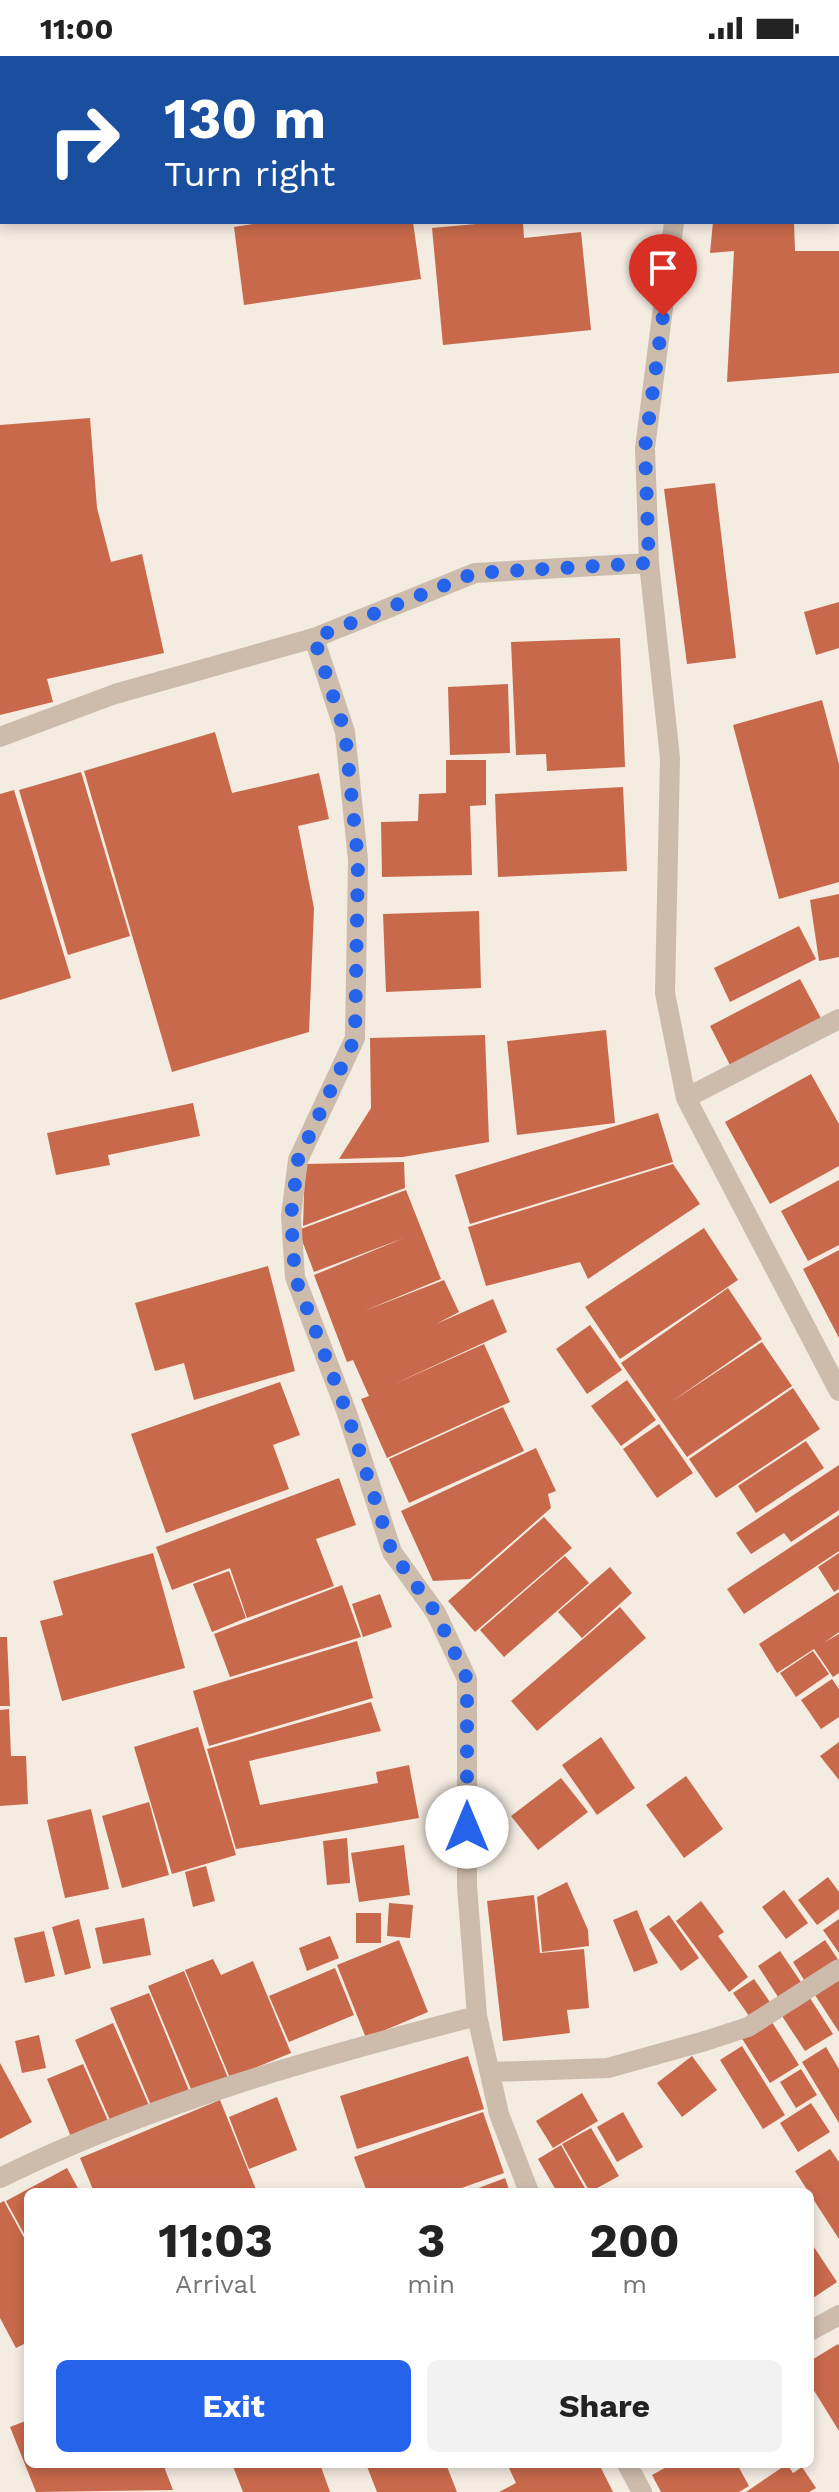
<!DOCTYPE html>
<html lang="en">
<head>
<meta charset="utf-8">
<style>
	:root { --surface:#fff; --page:#f2f2f2; --text:#222; --muted:#767676; --accent:#2563eb }
	body { margin:0; font-family:"Work Sans",sans-serif; background:var(--page); color:var(--text); height:100vh; display:flex; flex-direction:column; font-size:30px; white-space:nowrap }
	* { box-sizing:border-box; margin:0 }
	p { font-size:26px; color:var(--muted) }
	.icon { flex:none; width:44px; height:44px; fill:none; stroke:currentColor; stroke-width:2; stroke-linecap:round; stroke-linejoin:round }
	.map { position:relative; flex:1; overflow:hidden }
	.panel { position:absolute; left:24px; top:2132px; width:790px; height:280px; display:flex; flex-direction:column; background:var(--surface); border-radius:12px; box-shadow:0 4px 12px #0003 }
	.panel>* { flex:none }
	.top-card { position:absolute; left:0px; top:0px; width:840px; height:168px; box-shadow:0 4px 12px #0003; background:#1a4fa0; color:#fff; overflow:hidden }
	.pin { position:absolute; display:grid; place-items:center; width:68px; height:68px; color:#fff; margin:-82px -34px; border-radius:50% 50% 50% 0; rotate:-45deg; box-shadow:0 0 8px #0007 }
	.pin .icon { rotate:45deg }
	.me { position:absolute; width:88px; margin:-44px; rotate:0deg; stroke-linejoin:round; filter:drop-shadow(0 0 6px #0008) }
	.turn { display:flex; align-items:center; gap:28px; height:168px; padding:0 32px; font-size:36px }
	.turn .icon { width:104px; height:104px; stroke-width:2.5 }
	.turn b { display:block; font-size:56px; line-height:68px }
	.eta { display:flex; justify-content:space-evenly; align-items:center; height:136px; text-align:center }
	.eta b { font-size:48px; font-weight:700; line-height:56px }
	.primary-button { display:flex; gap:16px; margin-top:auto; padding:16px 32px }
	.primary-button a { flex:1; height:92px; border-radius:12px; background:var(--accent); color:#fff; font-size:32px; font-weight:700; line-height:92px; text-align:center }
	.primary-button a+a { background:var(--page); color:var(--text) }
	.status { display:flex; justify-content:space-between; align-items:center; height:56px; padding:0 40px; background:var(--surface); direction:ltr }
	.status svg { height:22px; fill:currentColor }
	.map>svg:first-child { display:block }
	.building { fill:#c8694b }
	.lines { fill:none; stroke-linecap:round; stroke-linejoin:round }
	.street { stroke:#cdbbac; stroke-width:20 }
	.route { stroke:#2563eb; stroke-width:14; stroke-dasharray:0 25.2 }
</style>
</head>
<body>
<div class="status"><b>11:00</b><svg viewBox="0 0 49 12"><path d="M0 12V9h3v3zM5 12V6h3v6zM10 12V3h3v9zM15 12V0h3v12zM26 1h20v11H26zM47 4h2v5h-2z"/></svg></div>
<div class="map">
<svg width="839" height="2436" viewBox="0 0 839 2436">
	<rect width="100%" height="100%" fill="#f4ebe1"/>
	<!-- building -->
	<path class="building" d="M265,166H413L421,223L244,249L234,171Z
		M498,166H523L524,182L581,176L591,274L443,289L432,172Z
		M713,166H794L795,195H839V317L727,326L734,195L710,197Z
		M90,362L97,452L111,506L142,498L164,597L47,623L53,646L0,659V369Z
		M715,427L736,602L687,608L664,433Z
		M839,546V592L816,599L804,556Z
		M620,582L625,711L547,715L546,698L516,699L511,586Z
		M508,628L510,697L450,699L448,631Z
		M822,644L839,708V826L779,843L733,669Z
		M215,676L232,737L319,717L329,763L298,770L314,852L309,976L172,1016L84,715Z
		M446,704H486V749L470,750L472,819L382,821L381,766L418,765L419,738L446,737Z
		M81,716L130,880L68,899L19,734Z
		M623,731L627,815L498,821L495,738Z
		M14,734L71,922L0,944V738Z
		M839,838V901L819,905L810,844Z
		M479,855L481,932L386,936L383,858Z
		M799,870L816,903L730,946L714,912Z
		M800,923L823,966L732,1013L710,970Z
		M606,974L615,1067L517,1079L507,985Z
		M485,979L489,1086L403,1101L339,1103L371,1052L370,982Z
		M811,1018L839,1068V1110L770,1148L725,1066Z
		M193,1047L200,1080L108,1099L110,1109L56,1119L47,1077Z
		M658,1057L673,1106L470,1168L455,1119Z
		M404,1106L405,1132L303,1170L305,1108Z
		M673,1108L700,1148L588,1223L580,1206L486,1230L468,1171Z
		M839,1124V1189L808,1205L781,1155Z
		M406,1134L441,1223L364,1255L444,1224L459,1256L436,1268L493,1243L507,1276L392,1329L484,1288L510,1346L387,1402L361,1343L369,1340L353,1304L347,1306L314,1219L404,1182L314,1216L298,1174Z
		M704,1172L738,1224L620,1303L585,1251Z
		M839,1194V1282L803,1213Z
		M268,1210L295,1315L194,1344L184,1307L155,1315L135,1247Z
		M728,1232L762,1283L671,1346L762,1286L792,1330L687,1401L621,1307Z
		M590,1269L622,1314L587,1338L556,1293Z
		M627,1324L656,1364L621,1390L591,1350Z
		M280,1326L300,1379L273,1389L289,1433L166,1477L131,1378Z
		M793,1332L820,1373L716,1442L689,1403Z
		M503,1351L524,1395L409,1447L389,1403Z
		M659,1368L693,1417L657,1442L623,1393Z
		M806,1385L824,1412L756,1457L738,1430Z
		M536,1392L556,1435L548,1438L551,1452L470,1523L433,1525L401,1455Z
		M839,1409V1454L791,1486L784,1477L751,1498L736,1477Z
		M339,1422L356,1469L316,1483L334,1530L247,1562L230,1512L172,1534L156,1491Z
		M839,1459V1495L744,1558L727,1533Z
		M544,1461L572,1492L475,1576L448,1545Z
		M153,1497L185,1612L62,1645L40,1565L63,1559L53,1525Z
		M839,1497V1533L834,1536L818,1511Z
		M565,1500L589,1527L504,1601L480,1574Z
		M610,1511L632,1537L582,1582L558,1556Z
		M229,1515L246,1562L212,1576L193,1528Z
		M342,1529L361,1581L230,1621L214,1578Z
		M839,1536V1576L825,1586L839,1578V1617L833,1621L814,1593L777,1617L759,1588Z
		M380,1538L392,1571L363,1581L352,1548Z
		M620,1551L646,1582L537,1675L511,1645Z
		M0,1581H7L10,1650H0Z
		M357,1585L373,1642L209,1690L193,1635Z
		M813,1595L829,1618L796,1641L780,1617Z
		M832,1623L839,1633V1661L821,1673L801,1644Z
		M371,1646L381,1675L249,1705L260,1749L378,1727L376,1716L409,1709L419,1762L236,1793L207,1693Z
		M9,1653L11,1700H26L28,1748L0,1750V1654Z
		M198,1671L236,1799L172,1818L134,1691Z
		M601,1681L635,1732L597,1759L562,1709Z
		M839,1686V1724L820,1700Z
		M686,1720L723,1773L684,1802L646,1749Z
		M561,1722L588,1756L538,1794L511,1760Z
		M149,1746L169,1819L122,1832L102,1760Z
		M91,1753L109,1833L65,1842L47,1764Z
		M347,1782L350,1827L327,1829L323,1785Z
		M404,1789L410,1839L359,1846L351,1797Z
		M206,1810L215,1845L193,1851L185,1816Z
		M828,1821L839,1836V1853L817,1869L798,1844Z
		M567,1826L588,1874L589,1890L542,1896L537,1841Z
		M784,1834L808,1867L786,1883L762,1851Z
		M534,1839L540,1897L584,1893L589,1952L567,1954L570,1977L503,1985L487,1845Z
		M701,1845L724,1876L718,1880L748,1921L729,1936L676,1865Z
		M389,1847L413,1849L410,1882L387,1880Z
		M637,1854L658,1907L634,1916L613,1864Z
		M356,1857H381V1887H356Z
		M669,1859L699,1902L681,1915L649,1873Z
		M144,1862L151,1899L103,1908L95,1872Z
		M79,1863L91,1912L65,1919L52,1871Z
		M839,1863V1897L823,1874Z
		M44,1875L55,1920L25,1927L14,1882Z
		M330,1880L339,1902L307,1915L299,1892Z
		M399,1884L428,1956L366,1982L337,1909Z
		M825,1884L839,1905L806,1927L793,1906Z
		M780,1895L805,1932L782,1947L758,1910Z
		M213,1903L221,1919L253,1905L291,1997L230,2022L185,1914Z
		M335,1912L354,1959L289,1986L269,1940Z
		M184,1915L228,2022L193,2038L148,1930Z
		M839,1919V1976L813,1936Z
		M754,1923L774,1952L754,1967L733,1937Z
		M149,1937L190,2037L153,2054L110,1952Z
		M808,1939L833,1978L805,1995L780,1957Z
		M770,1963L799,2009L770,2027L741,1981Z
		M113,1967L151,2054L113,2071L75,1984Z
		M39,1979L46,2012L22,2017L15,1985Z
		M742,1990L785,2059L763,2073L720,2004Z
		M826,1991L839,2013V2067L802,2006Z
		M468,2000L484,2053L357,2093L340,2040Z
		M692,2000L717,2034L682,2061L657,2027Z
		M0,2007L32,2066L0,2083Z
		M83,2008L109,2067L72,2083L47,2023Z
		M801,2013L817,2039L796,2052L780,2026Z
		M582,2037L598,2065L553,2092L536,2065Z
		M277,2041L297,2094L249,2113L229,2061Z
		M220,2044L257,2136H94L80,2102Z
		M811,2047L830,2076L798,2096L780,2067Z
		M483,2056L504,2117L450,2136H367L354,2101Z
		M623,2056L643,2091L617,2106L597,2071Z
		M591,2072L619,2120L590,2136L562,2088Z
		M561,2089L587,2136H557L538,2103Z
		M830,2093L839,2106V2183L795,2115Z
		M67,2112L80,2136H28V2185L6,2145Z
		M505,2122L510,2136H468Z
		M4,2145L28,2189V2286L16,2292L0,2262V2147Z
		M810,2185L837,2226L810,2244Z
		M838,2288L839,2290V2375L810,2328V2305Z
		M28,2364V2408H163L173,2434L36,2436L10,2371Z
		M232,2408H320L330,2436H243Z
		M366,2408H446L457,2436H377Z
		M507,2408H599L613,2436H499L516,2427Z
		M672,2408H737L749,2430L739,2436H661L652,2419Z
		M787,2408L793,2417L802,2411L816,2432L809,2436H746Z"/>
	<g class="lines">
		<!-- street -->
		<path class="street" d="M693,2V0
			M674,166L645,392L649,507L670,702L665,937L686,1042L839,1335
			M314,582L345,676L358,804L355,982L298,1104L291,1160L295,1221L347,1357L392,1496L436,1557L467,1623V1830L477,1960
			M0,681L115,638L314,582L475,517L649,507
			M686,1042L839,963
			M490,2016L608,2012L705,1985L748,1971L839,1913
			M0,2122C152,2047 314,2002 477,1960L499,2058L529,2136
			M810,2275L839,2259
			M627,2408L642,2436"/>
	</g>
	<g class="lines">
		<!-- route -->
		<path class="route" d="M467,1771V1623L436,1557L392,1496L347,1357L295,1221L291,1160L298,1104L355,982L358,804L345,676L314,582L475,517L649,507L645,392L663,260"/>
	</g>
</svg>
<div class="pin" style="left:663px;top:260px;background:#d93025"><svg class="icon" aria-label="arrive" viewBox="0 0 24 24"><path d="M6 21V4h12l-3 4 3 4H6"/></svg></div>
<svg class="me" style="left:467px;top:1771px" viewBox="-20 -20 40 40"><circle r="19" fill="#fff"/><path d="M0-13L10 11 0 6-10 11z" fill="#2563eb"/></svg>
<div class="top-card">
<div class="turn"><svg class="icon" aria-label="right" viewBox="0 0 24 24"><path d="M7 20v-9h11M14 6l5 5-5 5"/></svg><div><b>130 m</b>Turn right</div></div>
</div>
<section class="panel">
<div class="eta">
<div><b>11:03</b><p>Arrival</p></div>
<div><b>3</b><p>min</p></div>
<div><b>200</b><p>m</p></div>
</div>
<div class="primary-button"><a>Exit</a><a>Share</a></div>
</section>
</div>
</body>
</html>
